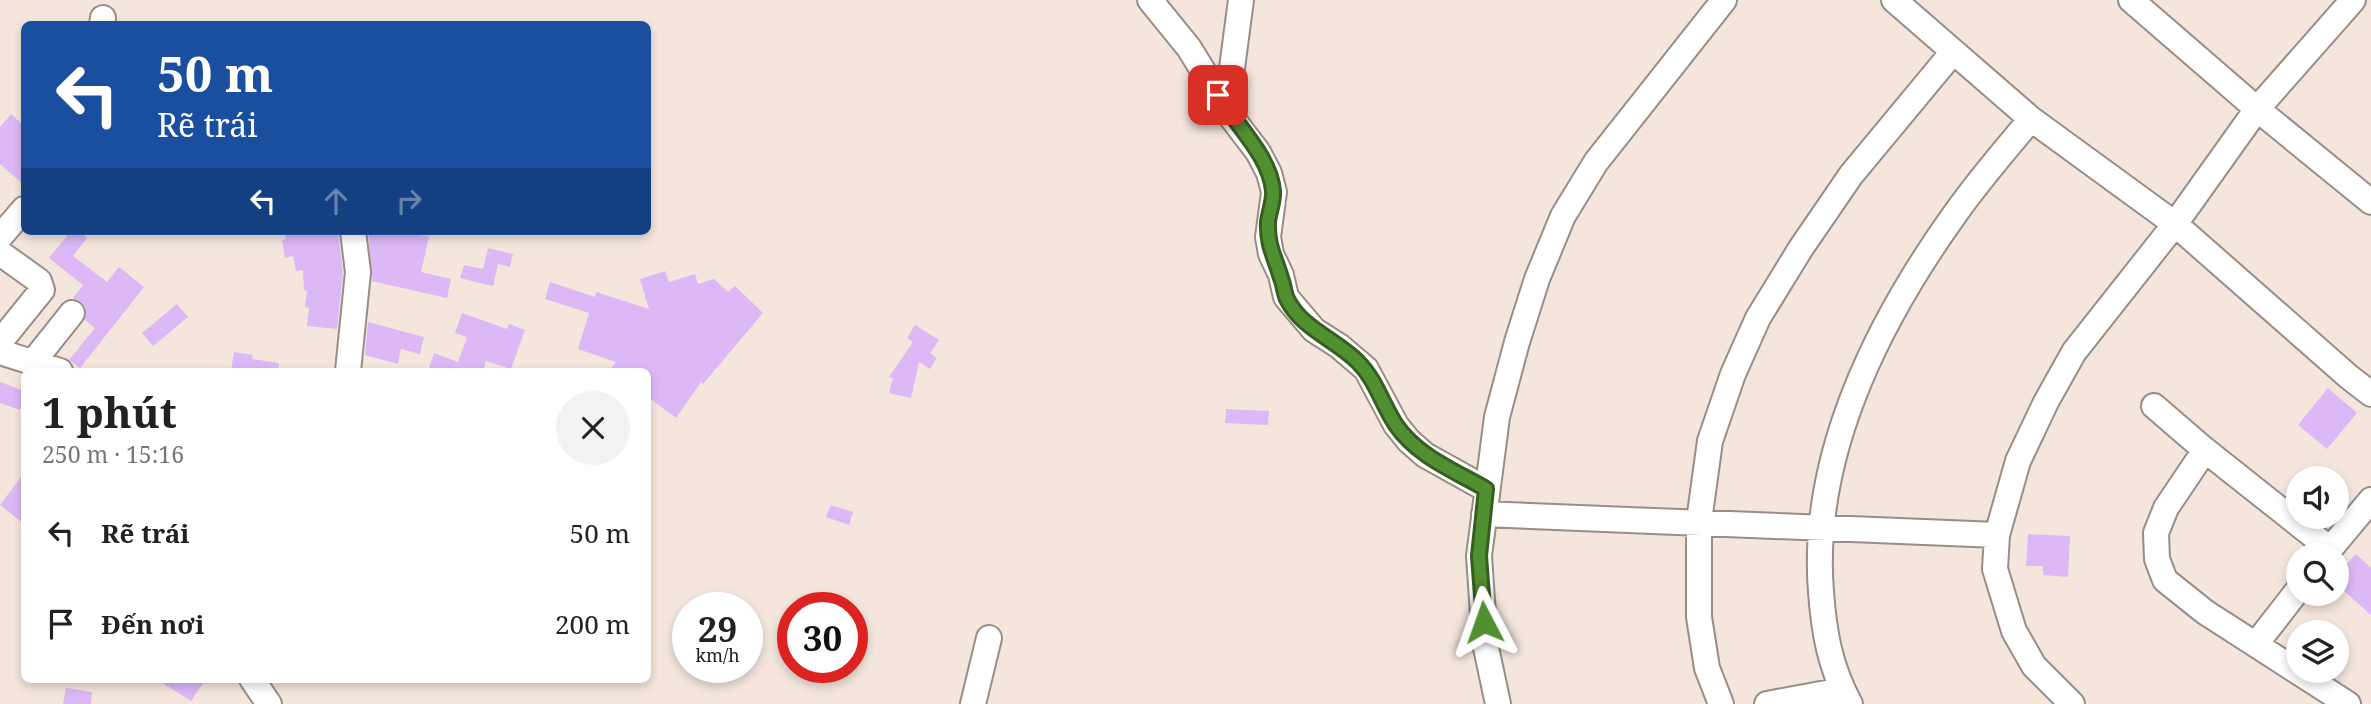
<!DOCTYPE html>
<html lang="vi">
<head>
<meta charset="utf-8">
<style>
	:root { --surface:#fff; --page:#f2f2f2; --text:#222; --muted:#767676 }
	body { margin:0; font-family:"Noto Serif",serif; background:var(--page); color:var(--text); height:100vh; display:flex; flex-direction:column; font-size:26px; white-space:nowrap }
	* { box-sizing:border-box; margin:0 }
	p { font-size:23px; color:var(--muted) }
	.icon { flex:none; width:38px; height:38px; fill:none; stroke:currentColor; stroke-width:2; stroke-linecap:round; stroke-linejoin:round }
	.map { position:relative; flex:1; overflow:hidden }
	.drawer { position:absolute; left:21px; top:368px; width:630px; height:315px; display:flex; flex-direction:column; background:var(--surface); border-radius:10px; box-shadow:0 4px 10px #0003 }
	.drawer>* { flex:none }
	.guide { position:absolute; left:21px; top:21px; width:630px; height:214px; border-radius:10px; box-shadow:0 4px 10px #0003; background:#1a4fa0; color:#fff; overflow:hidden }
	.controls { position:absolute; left:2286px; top:466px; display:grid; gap:14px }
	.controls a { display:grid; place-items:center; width:63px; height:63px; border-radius:50%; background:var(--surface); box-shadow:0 4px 10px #0003; font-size:35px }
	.speed { position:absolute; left:672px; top:592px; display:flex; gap:14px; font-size:35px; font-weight:700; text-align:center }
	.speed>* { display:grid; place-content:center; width:91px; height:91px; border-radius:50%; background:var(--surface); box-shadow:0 4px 10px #0003; line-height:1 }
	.speed small { font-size:18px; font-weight:400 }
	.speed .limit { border:10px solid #d22; background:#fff; color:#111 }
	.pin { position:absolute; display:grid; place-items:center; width:60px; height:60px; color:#fff; margin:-30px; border-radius:14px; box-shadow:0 4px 10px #0006 }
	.me { position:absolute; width:77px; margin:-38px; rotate:356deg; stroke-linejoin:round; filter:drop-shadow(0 0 5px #0008) }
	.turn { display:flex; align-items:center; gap:24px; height:147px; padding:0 21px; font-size:32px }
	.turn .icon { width:91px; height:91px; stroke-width:2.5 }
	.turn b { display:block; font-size:49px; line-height:60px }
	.lanes { display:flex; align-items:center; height:66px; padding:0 21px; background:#0003; justify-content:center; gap:35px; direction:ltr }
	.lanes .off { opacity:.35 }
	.round { display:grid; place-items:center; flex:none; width:74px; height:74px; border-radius:37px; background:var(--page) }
	.headline { display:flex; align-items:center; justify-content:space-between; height:119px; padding:0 21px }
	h1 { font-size:42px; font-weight:700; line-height:52px }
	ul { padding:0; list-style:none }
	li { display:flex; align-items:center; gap:21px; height:91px; padding:0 21px }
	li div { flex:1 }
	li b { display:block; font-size:26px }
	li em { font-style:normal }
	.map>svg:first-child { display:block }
	.building { fill:#dcb8f6 }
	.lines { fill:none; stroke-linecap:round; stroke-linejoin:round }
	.minor-casing { stroke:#998d85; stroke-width:28 }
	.minor { stroke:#fff; stroke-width:24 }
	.route-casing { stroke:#355e20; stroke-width:18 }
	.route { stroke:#519031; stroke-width:12 }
</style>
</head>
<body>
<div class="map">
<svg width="2371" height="704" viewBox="0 0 2371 704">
	<rect width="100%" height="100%" fill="#f4e6dd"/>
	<!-- building -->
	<path class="building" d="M11,114L24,126V185L0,164V127Z
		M71,231H79L87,238L73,256L107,282L119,267L144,287L80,368L69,360L95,328L85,320L86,308L82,302L73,298L83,285L49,258Z
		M284,231H338L343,272L337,329L307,326L309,308L305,307L307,291L304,290L303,270L296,271L293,256L285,258L282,240L286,239Z
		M368,231H403L429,237L421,272L451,279L447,298L372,281Z
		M488,248L513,254L510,267L498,264L493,286L460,278L464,265L483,269Z
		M665,271L669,282L695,274L698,284L714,279L728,292L735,286L763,313L703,384L701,382L676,418L648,397V371H609L616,362L578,349L589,313L545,299L550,282L595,297L596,292L649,309L640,279Z
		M177,304L188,317L153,346L142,333Z
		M462,313L507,329L509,324L525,330L511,369L486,361L483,371L468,366L478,369V371H428L434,353L458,362L467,337L455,333Z
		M368,322L424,337L420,354L401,349L398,364L365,355Z
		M915,325L939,340L930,353L937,358L930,369L919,362L911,398L889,393L893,378L889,377L913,342L907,338Z
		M234,352L253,355L252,359L279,363L278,371H231Z
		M0,382L24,391V400L20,410L0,403Z
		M2328,388L2357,413L2327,449L2298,425Z
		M1226,409L1269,411L1268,425L1225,423Z
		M24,473V524L0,505Z
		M831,505L853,512L849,525L826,517Z
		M2028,534L2070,536L2068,577L2043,575V566H2026Z
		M2356,554L2371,568V615L2336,584V576Z
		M156,679H206L191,701Z
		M66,688L92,692L91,704H63Z"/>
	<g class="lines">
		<!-- minor casing -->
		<g class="minor-casing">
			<path id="minor" d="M1150,0L1189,48L1232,118L1258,152L1269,173L1274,192L1268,237L1271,254L1281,275L1286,297L1314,330L1339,346L1366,369L1396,425L1409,441L1425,455L1486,489
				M1894,0L2031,119L2175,224L2349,377L2371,394
				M2131,0L2257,109L2371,202
				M102,24L103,18
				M1232,118V68L1241,0
				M0,237L24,209
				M0,253L39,281L42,290L0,342
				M0,352L60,371
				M33,362L72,313
				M348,371L358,272L353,231
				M2154,406L2205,450L2330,549
				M2205,450L2166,508L2156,533L2157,559L2165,580L2205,612L2348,704
				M1484,514L1997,535
				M2325,555L2371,500
				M2256,644L2298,590
				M252,679L269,704
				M973,704L989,638
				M1498,704L1485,643L1479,556L1497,417L1517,342L1537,279L1563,216L1596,162L1724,0
				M1721,704L1707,668L1699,617V521L1710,441L1733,374L1758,318L1801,248L1851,175L1953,52
				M1767,704L1842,690
				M1850,704C1830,667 1824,633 1821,592C1810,455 1877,323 1955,214C1978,181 2005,150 2031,119
				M2072,704L2034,666L2014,631L1995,569L1997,535L2018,461L2046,402L2074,352L2175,224L2257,109L2353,0"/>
		</g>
		<!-- minor -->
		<use href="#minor" class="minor"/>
	</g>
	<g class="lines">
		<!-- route casing -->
		<g class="route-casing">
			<path id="route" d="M1218,95C1235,124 1270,156 1273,191C1274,201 1269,212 1268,222C1267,246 1275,257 1281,278C1284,285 1284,293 1287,299C1302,329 1335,339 1358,362C1376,380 1382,404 1396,425C1417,456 1455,471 1486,489L1479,556L1484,622"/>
		</g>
		<!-- route -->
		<use href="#route" class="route"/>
	</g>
</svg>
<div class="controls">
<a><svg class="icon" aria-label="sound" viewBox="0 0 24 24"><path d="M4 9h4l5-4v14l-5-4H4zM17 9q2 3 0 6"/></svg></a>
<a><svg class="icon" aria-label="search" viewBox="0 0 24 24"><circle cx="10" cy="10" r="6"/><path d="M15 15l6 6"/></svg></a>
<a><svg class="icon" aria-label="layers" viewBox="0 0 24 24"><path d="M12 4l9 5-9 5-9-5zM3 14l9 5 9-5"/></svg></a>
</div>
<div class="speed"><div>29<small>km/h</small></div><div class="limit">30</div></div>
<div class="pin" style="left:1218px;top:95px;background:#d93025"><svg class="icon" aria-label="arrive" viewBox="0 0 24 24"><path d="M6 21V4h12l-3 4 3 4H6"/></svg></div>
<svg class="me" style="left:1484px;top:622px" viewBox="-20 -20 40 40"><path d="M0-17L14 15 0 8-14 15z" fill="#519031" stroke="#fff" stroke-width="4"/></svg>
<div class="guide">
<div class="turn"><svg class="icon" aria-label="left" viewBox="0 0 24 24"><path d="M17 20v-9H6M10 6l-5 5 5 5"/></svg><div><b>50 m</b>Rẽ trái</div></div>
<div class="lanes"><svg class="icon" aria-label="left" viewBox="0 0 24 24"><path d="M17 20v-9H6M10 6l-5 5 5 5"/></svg><svg class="icon off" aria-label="ahead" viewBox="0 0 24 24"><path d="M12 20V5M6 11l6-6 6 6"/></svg><svg class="icon off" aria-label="right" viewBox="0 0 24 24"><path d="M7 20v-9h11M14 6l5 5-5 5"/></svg></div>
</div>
<section class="drawer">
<div class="headline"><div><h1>1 phút</h1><p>250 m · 15:16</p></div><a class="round"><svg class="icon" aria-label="close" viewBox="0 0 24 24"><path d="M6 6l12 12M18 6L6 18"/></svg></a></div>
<ul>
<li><svg class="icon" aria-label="left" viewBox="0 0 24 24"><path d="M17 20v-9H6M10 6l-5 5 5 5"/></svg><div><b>Rẽ trái</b></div><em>50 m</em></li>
<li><svg class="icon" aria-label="arrive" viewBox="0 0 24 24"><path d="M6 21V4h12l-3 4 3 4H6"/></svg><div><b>Đến nơi</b></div><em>200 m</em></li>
</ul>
</section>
</div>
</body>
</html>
